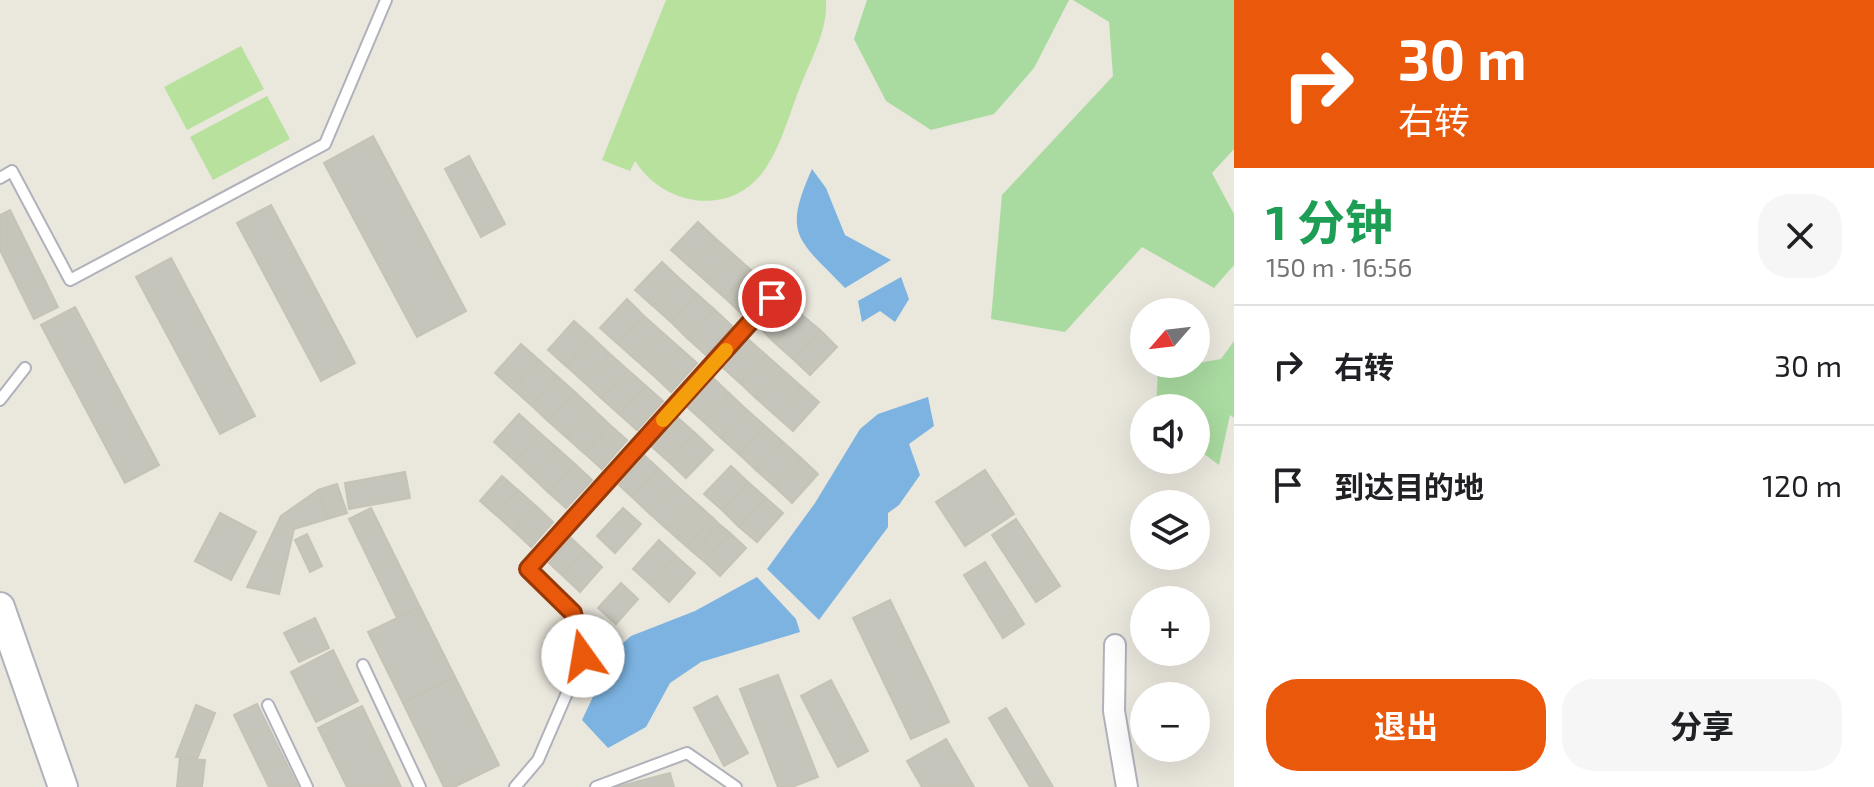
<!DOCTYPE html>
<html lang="zh">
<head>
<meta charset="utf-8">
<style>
	:root { --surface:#fff; --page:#f6f6f6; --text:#202124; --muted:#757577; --line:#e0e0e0; --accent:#ea580c }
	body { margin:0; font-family:"Exo 2","Noto Sans SC",sans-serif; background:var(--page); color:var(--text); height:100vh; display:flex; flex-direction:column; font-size:30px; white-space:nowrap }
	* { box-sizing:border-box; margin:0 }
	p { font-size:26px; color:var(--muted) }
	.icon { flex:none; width:44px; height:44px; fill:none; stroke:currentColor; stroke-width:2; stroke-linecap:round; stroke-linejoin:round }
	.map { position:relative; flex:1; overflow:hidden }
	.panel { display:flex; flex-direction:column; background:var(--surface); width:640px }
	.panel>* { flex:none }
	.hud { background:#ea580c; color:#fff; overflow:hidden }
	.needle { width:52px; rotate:242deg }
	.fabs { position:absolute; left:1130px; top:298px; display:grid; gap:16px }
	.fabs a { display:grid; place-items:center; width:80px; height:80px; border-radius:50%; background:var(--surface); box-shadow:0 8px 32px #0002; font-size:40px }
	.pin { position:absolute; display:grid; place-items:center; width:68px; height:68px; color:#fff; margin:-34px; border:4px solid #fff; border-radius:50%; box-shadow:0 2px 8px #0007 }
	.me { position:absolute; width:88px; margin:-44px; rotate:347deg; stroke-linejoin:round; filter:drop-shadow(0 0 6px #0008) }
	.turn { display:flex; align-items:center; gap:28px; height:168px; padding:0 32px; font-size:36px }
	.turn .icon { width:104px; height:104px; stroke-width:2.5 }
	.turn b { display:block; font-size:56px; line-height:68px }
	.round { display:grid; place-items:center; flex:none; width:84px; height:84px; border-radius:32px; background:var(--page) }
	.summary { display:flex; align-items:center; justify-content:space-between; height:136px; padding:0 32px }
	h1 { font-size:48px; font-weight:700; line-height:60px; color:#1e9e55 }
	.cta { display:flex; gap:16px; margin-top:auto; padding:16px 32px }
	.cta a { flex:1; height:92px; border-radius:32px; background:var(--accent); color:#fff; font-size:32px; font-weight:700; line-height:92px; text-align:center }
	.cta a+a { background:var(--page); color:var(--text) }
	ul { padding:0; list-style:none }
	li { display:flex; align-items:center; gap:24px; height:120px; padding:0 32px; border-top:2px solid var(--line) }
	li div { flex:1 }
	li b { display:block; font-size:30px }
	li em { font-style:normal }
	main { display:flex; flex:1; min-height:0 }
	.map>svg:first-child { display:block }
	.green { fill:#a9dba0 }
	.pitch { fill:#b7e19d }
	.water { fill:#7cb3e1 }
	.building { fill:#c6c5bc; stroke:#c5c3b7; stroke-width:2 }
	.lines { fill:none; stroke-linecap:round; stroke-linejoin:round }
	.lane-casing { stroke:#b1b1bc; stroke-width:14 }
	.street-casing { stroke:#b1b1bc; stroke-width:24 }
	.secondary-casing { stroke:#b1b1bc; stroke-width:32 }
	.lane { stroke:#fff; stroke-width:10 }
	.street { stroke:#fff; stroke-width:20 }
	.secondary { stroke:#fff; stroke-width:28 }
	.route-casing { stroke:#983908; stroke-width:20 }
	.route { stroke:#ea580c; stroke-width:14 }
	.slow { stroke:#f59e0b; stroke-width:14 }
</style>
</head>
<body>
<main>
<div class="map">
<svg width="1234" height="787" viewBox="0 0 1234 787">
	<rect width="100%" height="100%" fill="#eae7dd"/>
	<!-- green -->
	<path class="green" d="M867,0H1069L1034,68L994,114L931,130L886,101L854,39Z
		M1073,0H1234V149L1212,173L1234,214V265L1214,288L1142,247L1065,332L991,319L1002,195L1113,76L1109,22Z
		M1234,341V418L1230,415L1219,465L1196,448V408H1156L1158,370L1221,359Z"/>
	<!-- pitch -->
	<path class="pitch" d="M666,0H826C828,30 811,59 800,87C790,112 782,143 767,166C735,218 665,208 635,161L630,171L602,160Z
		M241,46L264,89L187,130L164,87Z
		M267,96L290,139L213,180L190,137Z"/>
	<!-- water -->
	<path class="water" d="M812,169L826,188L845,235L891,260L845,288C798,239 782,236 812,169Z
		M901,277L909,299L895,322L880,311L862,322L858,301Z
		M928,397L934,426L909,444L920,475L899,505L888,513V527L819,620L767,569L815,503L860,429L878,414Z
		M757,577L796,619L800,632L701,662L670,683L646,727L608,748L582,720L615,650L631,636L695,611Z"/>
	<!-- building -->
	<path class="building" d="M373,136L466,311L417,337L324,163Z
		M469,156L505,224L481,237L445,169Z
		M271,205L355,363L321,381L237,223Z
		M10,210L58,307L34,319L0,250V215Z
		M698,222L715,238L689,266L671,250Z
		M715,238L733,254L707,282L689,266Z
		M733,254L751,270L725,298L707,282Z
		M171,258L255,416L220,434L136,277Z
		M662,262L679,278L653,306L635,290Z
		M751,270L768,286L742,314L725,298Z
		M679,278L697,294L671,322L653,306Z
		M697,294L715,310L688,339L671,322Z
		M784,298L801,314L775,343L758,326Z
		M627,299L644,316L618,344L600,328Z
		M75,307L159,465L125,483L41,325Z
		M715,310L732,326L706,355L688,339Z
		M801,314L820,330L793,359L775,343Z
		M644,316L662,332L636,360L618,344Z
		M574,321L592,337L566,366L548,350Z
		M820,330L837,347L810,375L793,359Z
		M662,332L680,348L654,376L636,360Z
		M592,337L610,354L584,382L566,366Z
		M748,339L766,355L740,383L722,367Z
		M521,344L539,360L513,389L495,373Z
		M680,348L697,363L671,392L654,376Z
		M610,354L628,370L601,398L584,382Z
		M766,355L784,371L757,399L740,383Z
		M539,360L557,376L531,405L513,389Z
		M628,370L646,386L619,414L601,398Z
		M784,371L802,387L775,415L757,399Z
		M557,376L575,392L548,421L531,405Z
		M712,377L730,394L704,422L686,406Z
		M646,386L663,401L637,430L619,414Z
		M802,387L819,402L793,431L775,415Z
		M575,392L593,409L566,437L548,421Z
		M730,394L747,410L721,438L704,422Z
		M593,409L610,425L584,453L566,437Z
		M747,410L765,426L739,454L721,438Z
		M519,414L540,433L515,461L494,442Z
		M677,417L695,433L669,462L651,446Z
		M610,425L627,440L602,469L584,453Z
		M765,426L783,442L757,471L739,454Z
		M540,433L557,448L531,476L515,461Z
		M695,433L713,450L686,478L669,462Z
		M783,442L801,458L774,486L757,471Z
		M557,448L575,464L549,493L531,476Z
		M645,456L658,468L632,497L619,485Z
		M801,458L818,474L792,503L774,486Z
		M575,464L592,480L566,508L549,493Z
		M731,466L748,482L722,510L704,494Z
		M658,468L676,485L650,514L632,497Z
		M985,470L1014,514L965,546L936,502Z
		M405,472L410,498L349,509L345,483Z
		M502,476L518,490L496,515L480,501Z
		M748,482L766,498L739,527L722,510Z
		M337,484L347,513L327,519L318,490Z
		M676,485L694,501L668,530L650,514Z
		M318,490L327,519L294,529L279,594L247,587L281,516Z
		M518,490L536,506L514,531L496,515Z
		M766,498L783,513L757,542L739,527Z
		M694,501L703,509L677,538L668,530Z
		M536,506L553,522L531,547L514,531Z
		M371,508L420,607L397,618L349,519Z
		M623,508L641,524L615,553L597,536Z
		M703,509L712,517L686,546L677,538Z
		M220,513L256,532L231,580L195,561Z
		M712,517L719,524L694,553L686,546Z
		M1016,519L1060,586L1036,602L992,535Z
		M719,524L730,533L705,562L694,553Z
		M730,533L746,548L720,576L705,562Z
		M307,534L322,566L310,572L295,540Z
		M571,538L585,551L562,575L549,563Z
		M659,540L676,556L651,585L633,569Z
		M585,551L602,567L580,592L562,575Z
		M676,556L695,573L669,602L651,585Z
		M985,562L1024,624L1003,638L964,575Z
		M621,583L638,599L616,624L598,608Z
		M890,600L949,722L911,739L853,618Z
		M420,607L455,677L403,703L368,632Z
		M315,618L329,648L299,662L284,633Z
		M333,650L358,701L316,722L291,672Z
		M778,675L818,777L792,787H778L740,689Z
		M455,677L499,765L454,787H444L403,703Z
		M831,680L868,751L838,767L801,696Z
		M717,696L748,753L724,766L694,708Z
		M257,704L298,787H269L234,715Z
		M196,705L215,713L197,759L176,757Z
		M362,706L401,787H347L318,728Z
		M1006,708L1053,787H1030L989,718Z
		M946,739L974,787H922L907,761Z
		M180,757L205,760L202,787H177Z
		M670,773L674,787H617Z"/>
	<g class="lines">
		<!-- lane casing -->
		<g class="lane-casing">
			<path id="lane" d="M0,178L12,171L70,280L325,144L386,0
				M0,400L25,368
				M363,665L420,787
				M268,705L307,787
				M515,787L538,760L583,656L573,613L528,569L772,298
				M596,787L687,753L736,787"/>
		</g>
		<!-- street casing -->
		<g class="street-casing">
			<path id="street" d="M1115,645L1114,711L1127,787"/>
		</g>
		<!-- secondary casing -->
		<g class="secondary-casing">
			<path id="secondary" d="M0,607L63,787"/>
		</g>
		<!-- lane -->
		<use href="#lane" class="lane"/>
		<!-- street -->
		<use href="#street" class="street"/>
		<!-- secondary -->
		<use href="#secondary" class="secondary"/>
	</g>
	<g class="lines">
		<!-- route casing -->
		<g class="route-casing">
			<path id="route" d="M583,656L573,613L528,569L772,298"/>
		</g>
		<!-- route -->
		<use href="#route" class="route"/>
		<!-- slow -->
		<path class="slow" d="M663,420L726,350"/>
	</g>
</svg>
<div class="fabs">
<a><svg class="needle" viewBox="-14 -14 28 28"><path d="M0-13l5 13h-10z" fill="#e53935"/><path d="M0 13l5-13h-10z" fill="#757577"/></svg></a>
<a><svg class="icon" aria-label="sound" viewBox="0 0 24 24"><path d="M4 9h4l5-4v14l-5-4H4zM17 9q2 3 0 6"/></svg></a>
<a><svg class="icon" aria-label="layers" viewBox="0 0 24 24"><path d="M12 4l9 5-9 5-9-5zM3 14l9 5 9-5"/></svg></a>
<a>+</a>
<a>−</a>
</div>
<div class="pin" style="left:772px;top:298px;background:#d93025"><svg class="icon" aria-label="arrive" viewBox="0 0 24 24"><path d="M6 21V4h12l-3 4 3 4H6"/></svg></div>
<svg class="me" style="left:583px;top:656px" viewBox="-20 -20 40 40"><circle r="19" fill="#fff"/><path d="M0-13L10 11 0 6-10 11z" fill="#ea580c"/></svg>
</div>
<section class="panel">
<div class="hud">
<div class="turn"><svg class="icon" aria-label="right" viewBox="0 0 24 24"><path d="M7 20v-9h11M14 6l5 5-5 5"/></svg><div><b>30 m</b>右转</div></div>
</div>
<div class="summary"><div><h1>1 分钟</h1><p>150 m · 16:56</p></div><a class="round"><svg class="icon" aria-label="close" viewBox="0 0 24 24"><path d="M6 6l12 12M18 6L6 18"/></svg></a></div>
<ul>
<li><svg class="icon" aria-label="right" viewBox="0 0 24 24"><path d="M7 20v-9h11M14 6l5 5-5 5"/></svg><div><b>右转</b></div><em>30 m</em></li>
<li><svg class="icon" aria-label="arrive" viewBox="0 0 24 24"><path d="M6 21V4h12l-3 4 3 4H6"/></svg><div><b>到达目的地</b></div><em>120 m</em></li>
</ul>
<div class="cta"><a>退出</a><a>分享</a></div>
</section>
</main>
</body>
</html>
